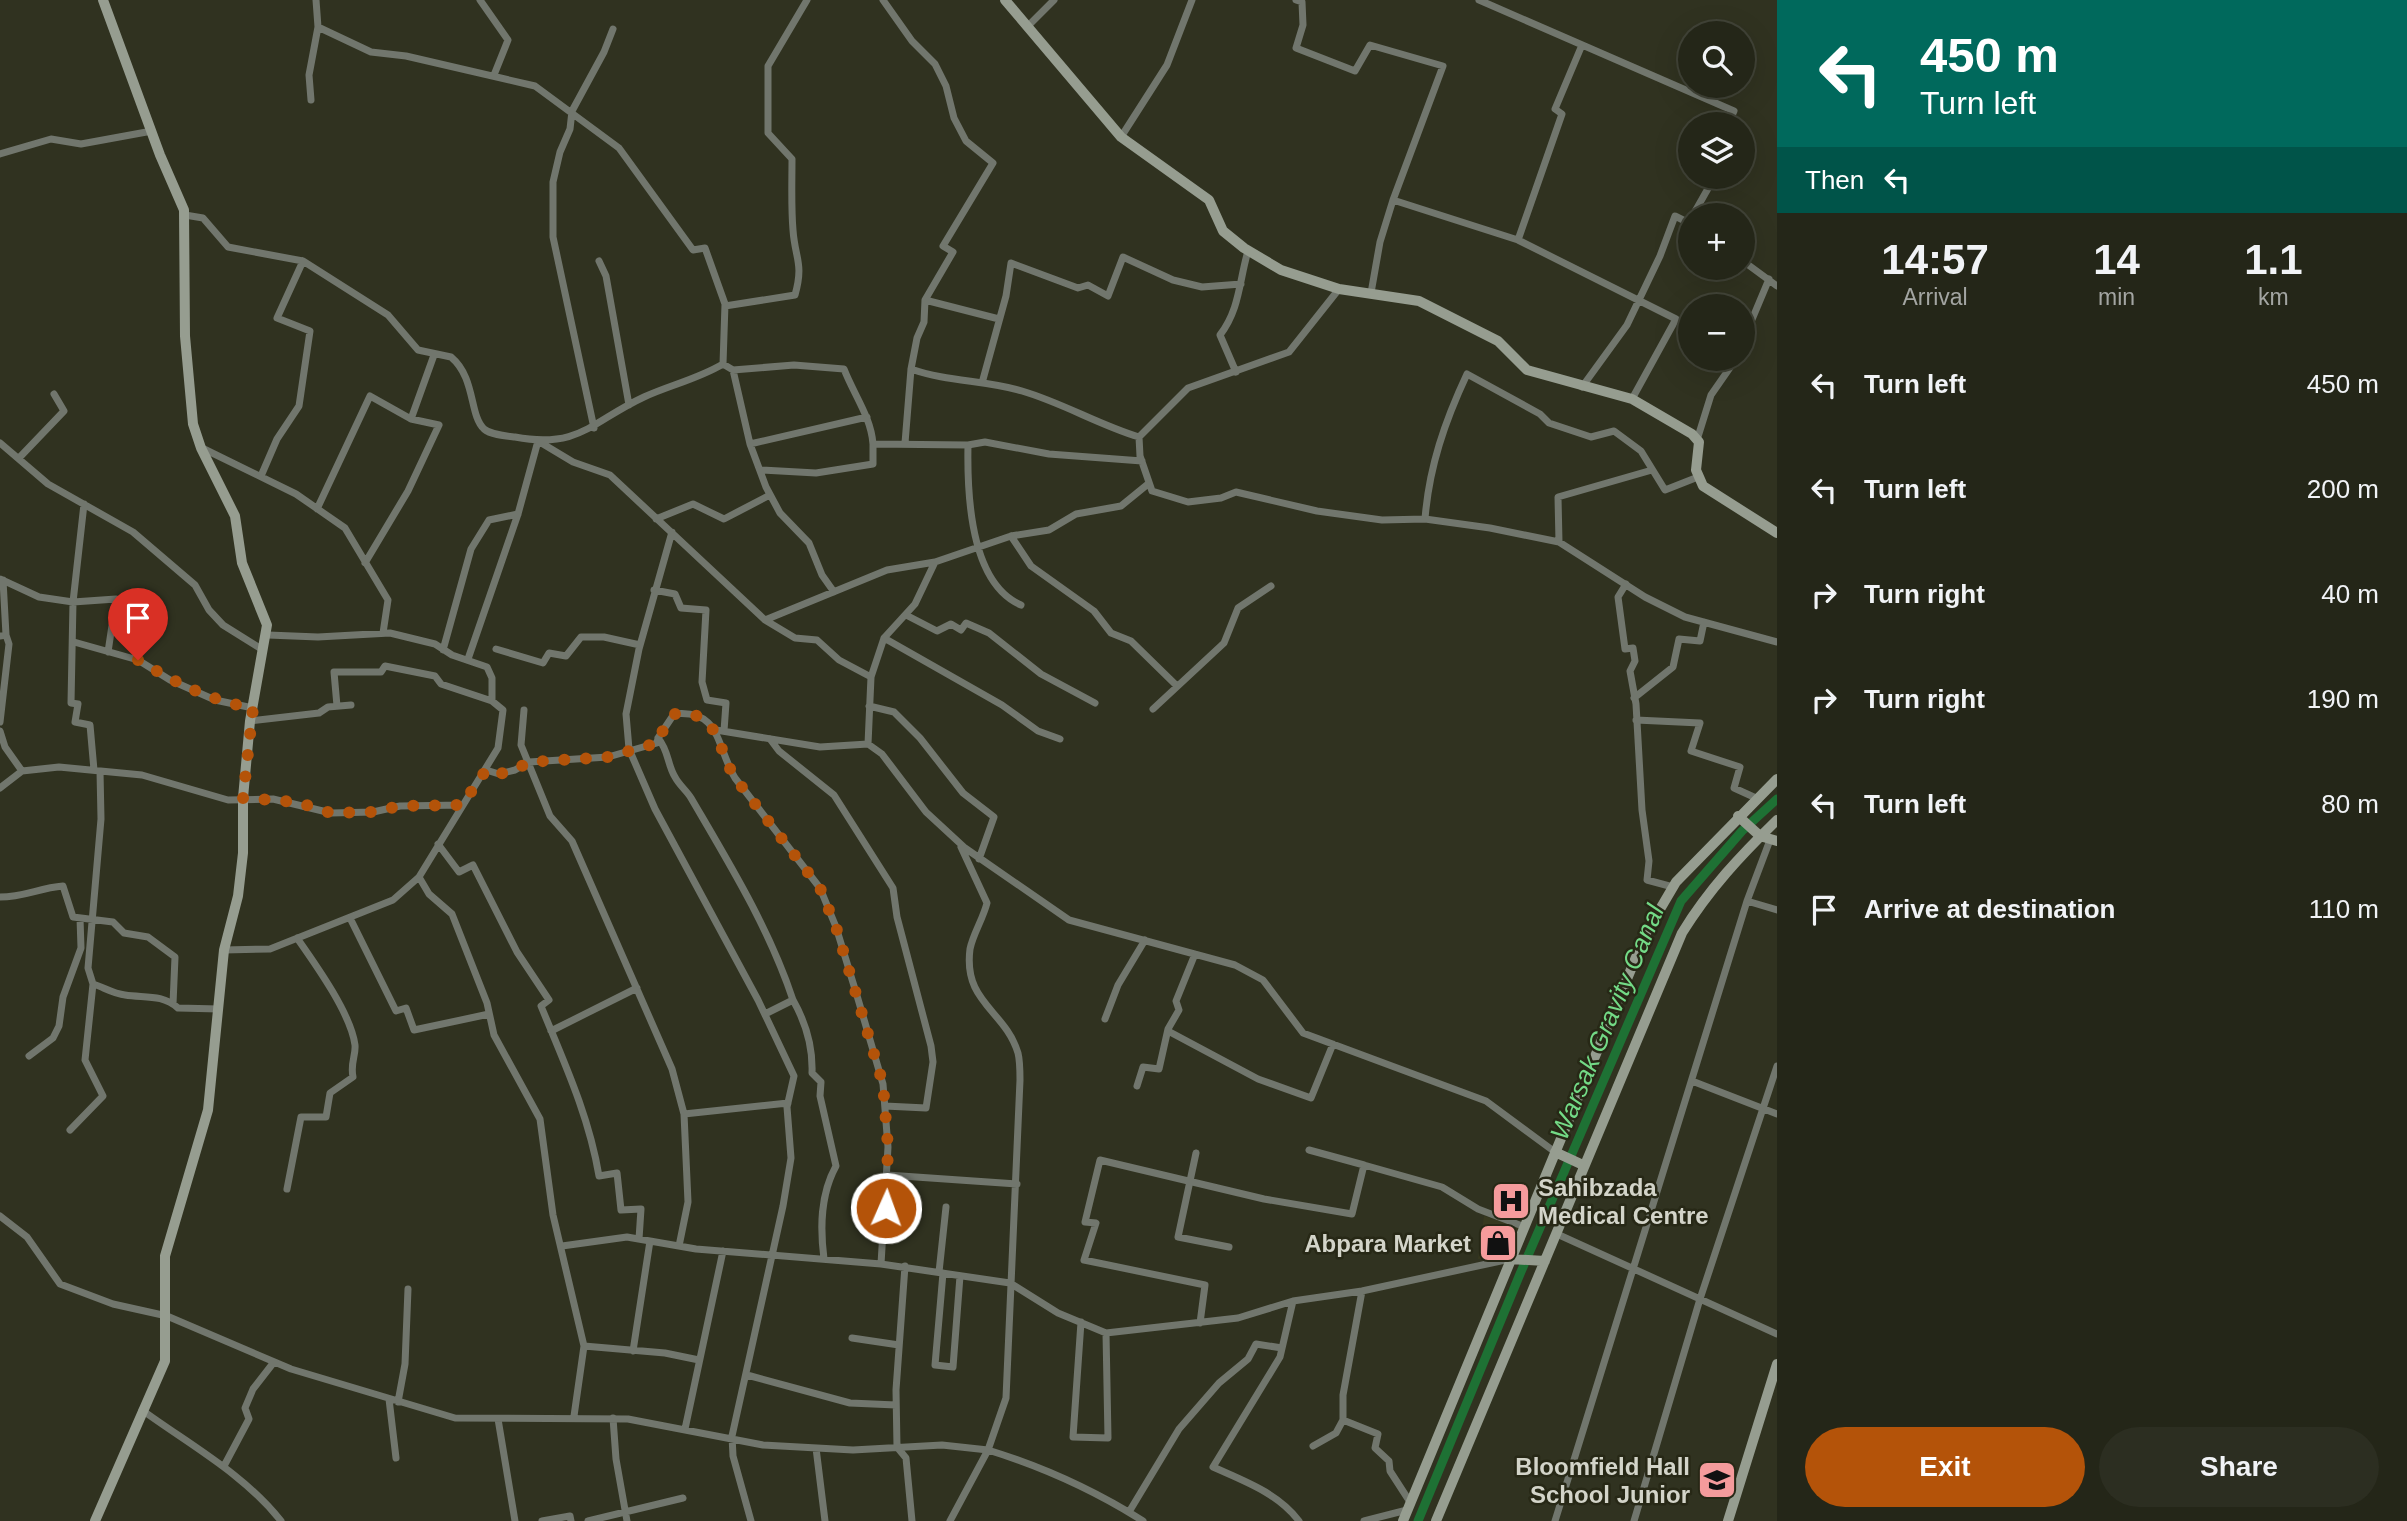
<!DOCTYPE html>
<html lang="en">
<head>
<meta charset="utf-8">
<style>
	:root { --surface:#242618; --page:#2c2e21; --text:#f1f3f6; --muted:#a3a5a2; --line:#414337; --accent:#b45309 }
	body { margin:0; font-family:Helvetica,sans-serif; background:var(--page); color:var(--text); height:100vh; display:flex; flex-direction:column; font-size:26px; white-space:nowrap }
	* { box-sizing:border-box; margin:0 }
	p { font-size:23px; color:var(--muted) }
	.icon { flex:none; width:38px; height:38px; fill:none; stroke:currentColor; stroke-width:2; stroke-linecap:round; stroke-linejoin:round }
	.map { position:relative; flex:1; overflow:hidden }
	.panel { display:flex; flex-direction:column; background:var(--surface); width:630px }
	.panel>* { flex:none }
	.banner { background:#00695c; color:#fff; overflow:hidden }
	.fabs { position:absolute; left:1678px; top:21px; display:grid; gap:14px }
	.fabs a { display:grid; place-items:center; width:77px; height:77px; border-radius:50%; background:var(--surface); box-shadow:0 7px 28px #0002,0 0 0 2px var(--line); font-size:35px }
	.pin { position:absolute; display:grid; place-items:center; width:60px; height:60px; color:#fff; margin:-72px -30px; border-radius:50% 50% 50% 0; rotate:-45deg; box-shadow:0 0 7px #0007 }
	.pin .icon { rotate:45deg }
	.me { position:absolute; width:77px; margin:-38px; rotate:2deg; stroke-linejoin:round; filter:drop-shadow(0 0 5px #0008) }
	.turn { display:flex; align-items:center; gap:24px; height:147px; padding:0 28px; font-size:32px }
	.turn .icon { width:91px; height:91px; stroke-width:2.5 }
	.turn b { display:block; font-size:49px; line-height:60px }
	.then { display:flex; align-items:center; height:66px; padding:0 28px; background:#0003; gap:14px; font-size:26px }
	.eta { display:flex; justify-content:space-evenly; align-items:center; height:119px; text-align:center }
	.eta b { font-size:42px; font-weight:700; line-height:49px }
	.cta { display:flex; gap:14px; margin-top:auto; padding:14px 28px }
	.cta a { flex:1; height:80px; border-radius:42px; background:var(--accent); color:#fff; font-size:28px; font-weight:700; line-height:80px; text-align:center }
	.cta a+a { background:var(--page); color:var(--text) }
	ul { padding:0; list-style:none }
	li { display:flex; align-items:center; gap:21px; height:105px; padding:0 28px }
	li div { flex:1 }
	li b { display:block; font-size:26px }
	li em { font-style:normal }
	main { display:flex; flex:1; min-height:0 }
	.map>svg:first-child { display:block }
	.built { fill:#37381f }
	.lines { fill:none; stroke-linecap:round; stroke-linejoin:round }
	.canal { stroke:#1e7134; stroke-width:9 }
	.street { stroke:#71766d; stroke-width:7 }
	.secondary { stroke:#969d90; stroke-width:10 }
	.route { stroke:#b45309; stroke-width:12; stroke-dasharray:0 21.6 }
	.labels { text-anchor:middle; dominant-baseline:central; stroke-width:5; stroke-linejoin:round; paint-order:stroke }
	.poi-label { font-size:24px; font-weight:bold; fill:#d3d4c9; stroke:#272816; text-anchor:end }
	.water-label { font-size:26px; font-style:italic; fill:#73da86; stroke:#272816 }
</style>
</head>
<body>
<main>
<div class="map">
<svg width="1777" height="1521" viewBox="0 0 1777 1521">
	<rect width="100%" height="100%" fill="#303220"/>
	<!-- built -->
	<path class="built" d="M1484,1216L1523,1228L1510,1256L1478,1259Z"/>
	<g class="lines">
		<!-- canal -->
		<path class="canal" d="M1418,1521L1520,1274L1681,901L1742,831L1777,799"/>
		<!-- street -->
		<path class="street" d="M480,0L508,40L494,75
			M883,0L912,41L935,64L946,86L954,118L966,141L993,163L943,246L953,252L925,300L924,322L917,338L911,369L905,443
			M1296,0L1302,2L1303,25L1296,48L1355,71L1370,45L1443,66L1393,200L1518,240L1562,114L1555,109L1582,45
			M1479,0L1734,111L1728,124
			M318,27L371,52L406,56L535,86L619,148L693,250L705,248L725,304L723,364
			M1027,27L1054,0
			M311,100L309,75L318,27L316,0
			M1121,137L1167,65L1192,0
			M0,154L51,139L81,144L152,131
			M185,215L203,218L228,247L303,261L388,315L418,350L451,357C476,378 469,415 484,429C491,435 506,436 515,437C580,449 592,421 644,397C670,385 698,379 723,364L733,370L794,365L844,369C854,395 871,417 873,444L968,445L985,442L1049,454L1142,461
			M1693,215L1710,185L1707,177
			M1518,240L1676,319L1632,399
			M599,261L606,276L629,405
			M1743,261L1777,286
			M1339,289L1289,352L1188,388L1139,437L1140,456L1152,491L1188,502L1221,498L1236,492L1317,511L1382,520L1425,519L1490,528L1559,542L1645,597L1685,617L1777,642
			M1371,293L1380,242L1393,200
			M925,300L999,319
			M725,306L795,295C804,263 795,259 793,230C791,207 792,182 792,159L768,133V66L807,0
			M1743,341L1769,279
			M911,369C948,382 986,380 1022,391C1063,403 1099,425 1139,437
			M733,370L750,444L766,487L780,513L809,543L822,575L834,592
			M1236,372L1220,335C1240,309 1239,281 1248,251
			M982,383L1006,296L1011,263L1078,288L1088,285L1108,296L1123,257L1173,280L1202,287L1241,284
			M1582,387L1627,325L1660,256L1675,216L1689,223
			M594,428L553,237V182L560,152L570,129L572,111L604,52L613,29
			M1697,440L1711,395L1736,359
			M0,443L48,484L133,532L195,585L209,610L223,625L263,650
			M750,444L867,417
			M968,445C967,495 970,583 1021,605
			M202,448L296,494L345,528L388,600L383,633
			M19,458L64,411L54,394
			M760,470L816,473L873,464V444
			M261,476L277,439L299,406L310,331L277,318L303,261
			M84,504L73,602L116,599L108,652
			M317,509L370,396L411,419
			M656,519L693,504L724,519L770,495
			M1425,519C1429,467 1445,421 1467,374L1540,414L1549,423L1591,437L1614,431L1641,451L1665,490L1698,477
			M672,532L639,649L626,714L629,749L655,809L758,1000L794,1076L787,1107L791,1158L783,1206L732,1436L733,1456L751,1521
			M1011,536L1031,566L1094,611L1111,633L1131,641L1177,686
			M1559,542L1558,497L1652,470
			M365,563L408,491L439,425L411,419L434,355
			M0,579L39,597L73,602L71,703L78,704L75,722L90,725L94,770
			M3,580L6,635
			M1626,584L1618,597L1625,649L1633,648L1635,661L1630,671L1636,704L1642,810L1649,861L1647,880L1673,887
			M654,590L675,594L681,608L706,610L702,682L707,700L726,703L724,731
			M906,615L937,631L951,624L961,630L966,623L989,633L1041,674L1095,703
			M765,620L887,570L935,562
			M0,636L6,635L9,644L0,722
			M884,638L1002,705L1038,731L1060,739
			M74,642L138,660L170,680L215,700L253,708
			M496,649L543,663L549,653L566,656L581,637H604L640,645
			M443,650L471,549L489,520L518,514
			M468,659L518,514L538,441L573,462L610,475L765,620L795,638L817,640L839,660L871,677
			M1634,698L1673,667L1679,639L1700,641L1704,622
			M337,706L334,672H381L385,666L435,676L441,684L492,701
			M869,706L894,712L920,738L963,793L994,817L979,859
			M1153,709L1224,643L1238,608L1271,586
			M524,710L521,745L550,816L572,841L672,1069L684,1114L688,1202L679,1246
			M1636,720L1700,723L1691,751L1740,767L1734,788L1756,798
			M250,721L319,713L328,707L351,705
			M716,730L820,747L868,744L882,754L926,812L965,848L1069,920L1235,965L1263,980L1303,1033L1486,1101L1555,1152
			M0,731L5,747L22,771
			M658,738C669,751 667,764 675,777C679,785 687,791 691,798C729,863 769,928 793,1000L765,1014
			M770,739L779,751L834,795L893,888L897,917L931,1046L933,1062L926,1108L885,1106
			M868,744L871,677L884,638L915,604L935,562L1011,536L1049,530L1076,514L1121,506L1148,484
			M486,770L499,774L515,770L529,762L608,757L657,743L658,738L674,714C721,709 716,746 735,778L820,888L836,927L858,999L883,1084L888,1147L881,1264L1010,1283L1058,1313L1106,1333L1238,1318L1293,1301L1362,1291L1510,1259
			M0,788L22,771L59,767L142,775L228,800L273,799L331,813L373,812L400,806L462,805
			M438,844L459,872L473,865L517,952L549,1000L541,1006C564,1062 589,1116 599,1176L617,1173L621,1210L641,1209L639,1239
			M961,847L987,903C983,919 973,934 970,949C963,1003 1005,1010 1018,1053C1020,1061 1020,1071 1020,1080L1006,1398L988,1450C1043,1467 1094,1490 1143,1521
			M419,877L429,894L452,914L487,1003L494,1035L540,1119L553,1215L584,1346L574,1416
			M0,897C24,897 39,888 63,886L73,917L113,922L124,933L148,937L175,957L173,1004
			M1747,901L1777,910
			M350,918L396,1011L406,1008L414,1030L489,1014
			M224,950L270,949L393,900L419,877L498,748L503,710L492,701V678L487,667L452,655L435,644L390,633L318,637L268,635
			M93,984L88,968L101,819L100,771
			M793,1000C806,1023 813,1047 812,1073L821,1082L820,1096L836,1166C820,1195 820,1228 824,1259
			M1105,1019L1118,985L1145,940
			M551,1031L637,988
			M1168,1031L1258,1079L1311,1098L1333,1044
			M29,1056L53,1038L59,1026L63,997L81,948L80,918
			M1692,1081L1777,1114
			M1137,1086L1143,1067L1159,1069L1168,1029L1179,1010L1176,1001L1195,954
			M684,1114L788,1103
			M70,1130L103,1096L85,1060L93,984C103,987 114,994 125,995C145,998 162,994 178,1008L219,1009
			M1309,1150L1364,1165
			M1196,1153L1178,1237L1229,1247
			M887,1175L1017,1184
			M287,1189L301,1117H326L330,1093L353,1077C350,1063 356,1056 355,1045C351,1014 316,965 297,938
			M0,1216L27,1237L60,1284L113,1304L167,1316L291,1369L455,1418L628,1419L763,1445L853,1450L942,1445L988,1450L950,1521
			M1557,1234L1777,1334
			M562,1246L627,1237L696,1249L881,1264
			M905,1266L896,1390L897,1447L906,1458L912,1521
			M939,1272L946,1207
			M943,1273L935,1365L953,1367L960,1276
			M1362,1291L1343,1395V1420L1378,1434L1375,1448L1389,1461L1390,1471L1410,1502
			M1293,1301L1280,1357L1213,1467C1244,1481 1278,1493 1299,1521
			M1081,1322L1073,1437L1108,1438L1106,1333
			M1200,1323L1205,1285L1084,1260L1096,1223L1085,1222L1100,1160L1264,1199L1352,1214L1364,1165L1442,1187L1478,1209L1525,1227
			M852,1338L899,1345
			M584,1346L665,1353L699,1360
			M633,1351L650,1241
			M747,1375L850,1403L896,1405
			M389,1399L396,1458
			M398,1402L405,1364L408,1289
			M142,1410C190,1445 244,1474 281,1521
			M613,1418L616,1459L627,1521
			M498,1419L515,1521
			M685,1429L723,1251
			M1313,1446L1336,1433L1343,1420
			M816,1448L825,1521
			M224,1466L249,1419L245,1408L253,1389L274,1362
			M1129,1512L1179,1429L1219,1383L1248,1359L1256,1344L1282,1348
			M542,1521L570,1516L571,1521
			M588,1521L683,1498
			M1364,1521L1407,1510
			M1555,1521L1747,901L1770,840
			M1634,1521L1700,1299L1777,1066"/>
		<!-- secondary -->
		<path class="secondary" d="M1005,0L1121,137L1209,200L1223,231L1244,248L1281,270L1339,289L1419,301L1498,341L1527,370L1632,399L1692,434L1699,442L1696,470L1703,486L1777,533
			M1738,816L1760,836L1777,841
			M1555,1152L1583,1165
			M1510,1259L1545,1261
			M95,1521L165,1361V1256L208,1110L224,950L238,896L243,853V798L250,721L267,625L242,563L235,516L201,448L193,424L185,336L184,210L160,155L103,0
			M1403,1521L1646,933L1676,882L1777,779
			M1436,1521L1682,933C1709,889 1741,855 1777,820
			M1728,1521L1777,1364"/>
	</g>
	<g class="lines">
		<!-- route -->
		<path class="route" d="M138,660C175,682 210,701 253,708L243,798L297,802L331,813L373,812L400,806L462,805L486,770L499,774L515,770L529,762L608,757L657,743L658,738L674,714C720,709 716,747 735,778L820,888L836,927L883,1084L888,1147L886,1208"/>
	</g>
	<!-- icons -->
	<defs>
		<g id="hospital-square" transform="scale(2.0125)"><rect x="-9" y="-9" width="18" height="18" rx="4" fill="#f59b9c" stroke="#272816"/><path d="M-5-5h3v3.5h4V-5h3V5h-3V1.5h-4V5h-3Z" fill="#111"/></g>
		<g id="shop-square" transform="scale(2.0125)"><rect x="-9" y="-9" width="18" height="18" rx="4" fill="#f59b9c" stroke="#272816"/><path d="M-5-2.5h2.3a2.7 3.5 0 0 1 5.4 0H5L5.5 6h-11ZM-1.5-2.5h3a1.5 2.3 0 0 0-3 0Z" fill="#111"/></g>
		<g id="school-square" transform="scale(2.0125)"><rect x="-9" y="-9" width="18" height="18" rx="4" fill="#f59b9c" stroke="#272816"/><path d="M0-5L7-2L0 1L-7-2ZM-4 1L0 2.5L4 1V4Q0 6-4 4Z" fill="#111"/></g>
	</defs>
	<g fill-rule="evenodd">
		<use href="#hospital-square" x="1511" y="1201"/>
		<use href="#shop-square" x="1498" y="1243"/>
		<use href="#school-square" x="1717" y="1480"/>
	</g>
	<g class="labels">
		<!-- poi labels -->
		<g class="poi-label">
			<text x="1538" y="1187" text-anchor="start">Sahibzada<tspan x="1538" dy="28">Medical Centre</tspan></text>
			<text x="1471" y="1243">Abpara Market</text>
			<text x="1690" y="1466">Bloomfield Hall<tspan x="1690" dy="28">School Junior</tspan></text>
		</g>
		<!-- water labels -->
		<g class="water-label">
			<text transform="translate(1607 1022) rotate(-67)">Warsak Gravity Canal</text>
		</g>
	</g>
</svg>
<div class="fabs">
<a><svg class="icon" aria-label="search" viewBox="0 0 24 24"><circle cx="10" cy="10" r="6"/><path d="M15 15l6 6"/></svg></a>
<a><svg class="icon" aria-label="layers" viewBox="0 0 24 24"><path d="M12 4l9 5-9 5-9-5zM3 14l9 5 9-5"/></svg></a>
<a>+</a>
<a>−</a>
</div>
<div class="pin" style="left:138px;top:660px;background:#d93025"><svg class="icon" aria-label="arrive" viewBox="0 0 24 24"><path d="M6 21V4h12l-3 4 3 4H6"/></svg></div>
<svg class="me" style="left:886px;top:1208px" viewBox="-20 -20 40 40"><circle r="17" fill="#b45309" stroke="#fff" stroke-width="3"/><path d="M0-11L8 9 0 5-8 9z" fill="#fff"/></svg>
</div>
<section class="panel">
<div class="banner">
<div class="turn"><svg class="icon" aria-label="left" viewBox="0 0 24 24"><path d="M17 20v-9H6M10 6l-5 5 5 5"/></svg><div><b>450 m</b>Turn left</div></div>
<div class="then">Then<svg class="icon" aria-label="left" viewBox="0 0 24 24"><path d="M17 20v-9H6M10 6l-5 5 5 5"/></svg></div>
</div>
<div class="eta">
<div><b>14:57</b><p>Arrival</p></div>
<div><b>14</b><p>min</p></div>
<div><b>1.1</b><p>km</p></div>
</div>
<ul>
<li><svg class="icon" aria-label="left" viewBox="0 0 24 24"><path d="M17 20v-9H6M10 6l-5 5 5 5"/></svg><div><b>Turn left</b></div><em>450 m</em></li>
<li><svg class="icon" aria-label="left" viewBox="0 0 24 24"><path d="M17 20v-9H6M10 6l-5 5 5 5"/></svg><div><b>Turn left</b></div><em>200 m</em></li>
<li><svg class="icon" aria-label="right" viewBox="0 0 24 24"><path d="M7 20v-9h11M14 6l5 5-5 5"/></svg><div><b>Turn right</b></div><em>40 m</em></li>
<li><svg class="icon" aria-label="right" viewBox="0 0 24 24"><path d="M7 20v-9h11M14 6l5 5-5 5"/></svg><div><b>Turn right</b></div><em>190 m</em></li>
<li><svg class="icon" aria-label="left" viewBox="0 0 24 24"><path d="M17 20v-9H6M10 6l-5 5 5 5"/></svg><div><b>Turn left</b></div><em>80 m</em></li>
<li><svg class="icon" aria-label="arrive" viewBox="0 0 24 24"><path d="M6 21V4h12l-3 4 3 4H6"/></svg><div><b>Arrive at destination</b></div><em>110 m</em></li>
</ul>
<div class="cta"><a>Exit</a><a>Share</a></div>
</section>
</main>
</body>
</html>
